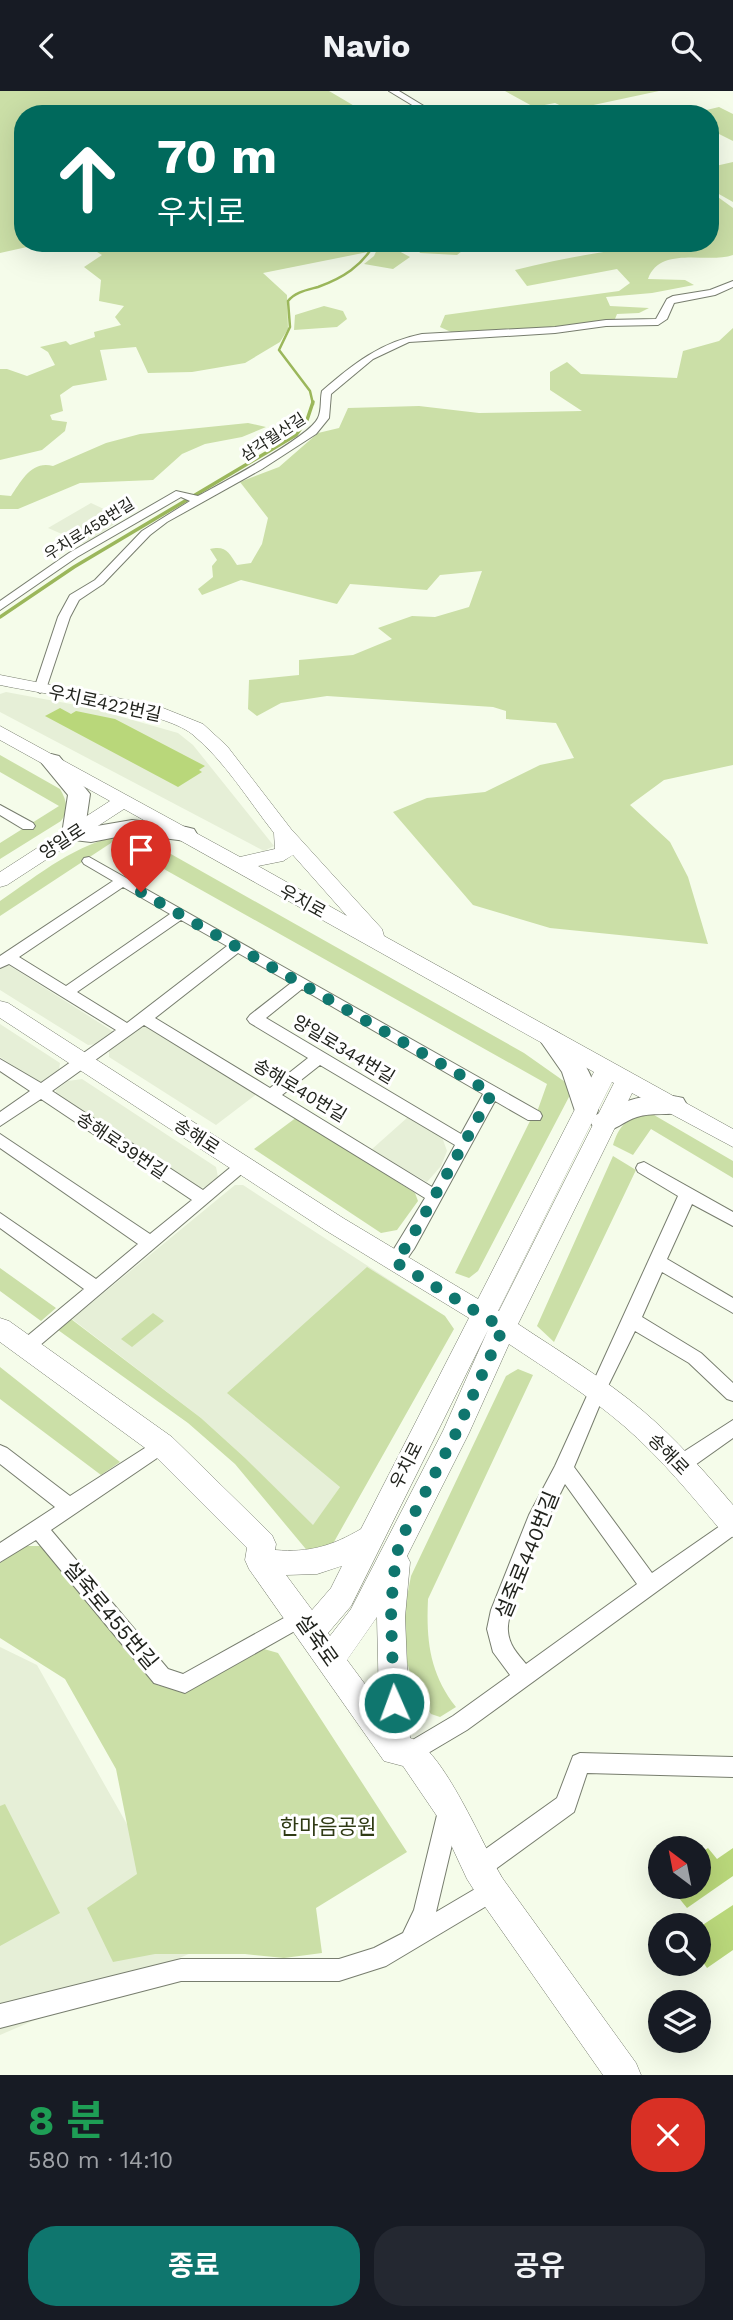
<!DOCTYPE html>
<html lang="ko">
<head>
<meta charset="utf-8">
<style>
	:root { --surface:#171b24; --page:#242831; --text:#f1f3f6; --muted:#9ea1a6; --accent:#0f766e }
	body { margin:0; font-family:"Work Sans","Noto Sans KR",sans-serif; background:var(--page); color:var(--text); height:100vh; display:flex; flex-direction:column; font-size:26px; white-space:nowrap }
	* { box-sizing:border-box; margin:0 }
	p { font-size:23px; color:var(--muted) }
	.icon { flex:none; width:38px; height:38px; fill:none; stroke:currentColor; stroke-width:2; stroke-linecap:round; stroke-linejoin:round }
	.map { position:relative; height:1984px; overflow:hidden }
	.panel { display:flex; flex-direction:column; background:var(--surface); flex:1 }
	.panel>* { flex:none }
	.banner { position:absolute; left:14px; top:14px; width:705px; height:147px; border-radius:28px; box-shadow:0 7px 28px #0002; background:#00695c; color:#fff; overflow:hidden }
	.needle { width:46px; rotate:328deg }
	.controls { position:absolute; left:648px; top:1745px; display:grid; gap:14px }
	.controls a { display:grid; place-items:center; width:63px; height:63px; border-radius:50%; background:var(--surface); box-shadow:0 7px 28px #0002; font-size:35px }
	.pin { position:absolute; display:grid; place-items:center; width:60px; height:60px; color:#fff; margin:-72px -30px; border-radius:50% 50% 50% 0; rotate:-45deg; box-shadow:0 0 7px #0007 }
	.pin .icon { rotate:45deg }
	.me { position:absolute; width:77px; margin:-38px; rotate:358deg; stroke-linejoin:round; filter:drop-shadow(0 0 5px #0008) }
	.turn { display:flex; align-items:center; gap:24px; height:147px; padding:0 28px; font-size:32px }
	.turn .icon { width:91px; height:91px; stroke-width:2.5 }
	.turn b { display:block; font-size:49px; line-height:60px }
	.round { display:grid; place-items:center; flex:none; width:74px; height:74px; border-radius:28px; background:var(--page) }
	.headline { display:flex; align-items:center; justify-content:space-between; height:119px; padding:0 28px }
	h1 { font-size:42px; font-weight:700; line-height:52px; color:#1e9e55 }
	.primary-button { display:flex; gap:14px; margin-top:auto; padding:14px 28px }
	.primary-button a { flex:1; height:80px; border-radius:28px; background:var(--accent); color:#fff; font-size:28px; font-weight:700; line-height:80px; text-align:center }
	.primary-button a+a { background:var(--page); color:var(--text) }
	header { display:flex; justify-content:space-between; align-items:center; height:91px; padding:0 28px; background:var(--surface); font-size:32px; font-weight:700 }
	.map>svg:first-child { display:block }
	.built { fill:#e6efd7 }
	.green { fill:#cbdfa7 }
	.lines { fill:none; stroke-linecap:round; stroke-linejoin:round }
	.stream-far1 { stroke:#9bb75b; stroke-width:2.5 }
	.stream { stroke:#9bb75b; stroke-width:3.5 }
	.building { fill:#b9d77a }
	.street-casing { stroke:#777d6e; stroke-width:2 }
	.secondary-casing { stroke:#777d6e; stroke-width:1 }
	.primary-casing { stroke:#777d6e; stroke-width:2 }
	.street { fill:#fff; fill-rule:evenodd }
	.secondary { fill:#fff; fill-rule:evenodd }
	.primary { fill:#fff; fill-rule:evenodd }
	.route { stroke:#0f766e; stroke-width:12; stroke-dasharray:0 21.6 }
	.labels { text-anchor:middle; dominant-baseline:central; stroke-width:6; stroke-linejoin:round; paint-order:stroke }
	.far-street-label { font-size:16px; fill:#21231d; stroke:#fff }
	.street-label { font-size:18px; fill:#21231d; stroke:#fff }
	.near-street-label { font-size:21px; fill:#21231d; stroke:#fff }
	.near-park-label { font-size:21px; fill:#2f3a14; stroke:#fff }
</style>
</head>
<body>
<header><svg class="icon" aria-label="back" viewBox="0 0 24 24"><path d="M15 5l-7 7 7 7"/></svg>Navio<svg class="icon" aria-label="search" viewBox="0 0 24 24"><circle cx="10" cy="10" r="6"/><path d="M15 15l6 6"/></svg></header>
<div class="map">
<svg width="733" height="1984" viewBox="0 0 733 1984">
	<rect width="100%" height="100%" fill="#f5fcea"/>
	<!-- built -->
	<path class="built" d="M91,412L123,427L85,453L48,437Z
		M6,601L87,616L178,642L193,654L274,755L264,760L0,621V603Z
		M5,875H10L114,941L98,953L88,954L0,899V878Z
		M0,933L60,972L59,979L42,991L37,990L0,966Z
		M148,935L258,1002L216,1034L109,966V957L139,936Z
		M82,988L216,1076L218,1086L206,1096L194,1098L56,1003V999L68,990Z
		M408,1026L442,1046L447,1060L441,1075L427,1091L371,1059Z
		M235,1094H243L445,1225L340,1396L313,1435L244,1366L201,1327L72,1228Z
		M0,1556L37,1574L198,1859L0,1944Z"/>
	<!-- green -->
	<path class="green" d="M0,0H329L368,23H23V152H45L0,162Z
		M505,0H659L570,19L555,12L534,16Z
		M719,16L733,23V50L711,39L710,23H690Z
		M733,71V111L710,98L711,76Z
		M711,101L733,117V164C707,173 660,154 648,188L685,189L694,194L652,202L606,206L610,215L649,217L639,222L617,223L615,228L564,236L451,241L440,236L445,224L619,200L630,192L617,178L527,195L515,179C580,163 646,152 710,152Z
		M82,152H371L368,161L263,182L287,204L288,238L280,251L245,272L192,281L148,282L136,256L100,259L107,289L73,295L60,304L63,320L50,324L52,329L67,331L65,340L42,359L0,369V278H7L27,285L55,274L48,261L40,256L66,250L70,254L95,246L94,241L121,234L115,226L124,215L99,210L101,189L84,176L102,164Z
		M380,152H384L410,166L393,178L364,173L374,165Z
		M414,152H481L466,157L457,164L420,162Z
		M324,215L343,220L347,228L337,236L294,239L295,224Z
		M733,237V674L664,689L630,714L670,751L688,786L708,853L550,837L473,814L393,721L427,707L485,701L540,674L574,667L556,632L506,628V620L493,616L327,605L281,612L257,625L248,618L249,589L299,584V569L353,564L392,548L378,537L412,525L435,526L469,516L482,480L440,484L427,499L350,493L337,513L241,489L202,504L198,498L213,486L212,475L217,469L210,458C226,454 229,462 237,474L251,472L262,453L268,427L240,391L279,376L318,342L339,337L348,317L419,315L479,322L582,320L550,299V281L567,271L581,283L677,287L683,260L719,250Z
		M248,332L266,336L242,346L205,353L182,363L153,389L80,392L18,418H0V404L11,405C21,390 32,369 53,375L106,352L140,343Z
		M0,664L60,698C67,710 69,719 61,730L0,768V752L59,715L0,681Z
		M125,743L139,745L524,962L568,993L570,1004L478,1180L469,1187L455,1182L530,1030L537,1021L547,993L114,750L0,825V810C41,782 75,753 125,743Z
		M641,1024H654L733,1070V1087L651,1038L633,1064L613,1054C619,1036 624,1030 641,1024Z
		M297,1026L415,1102L418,1110L397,1139L381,1142L254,1058Z
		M613,1065L636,1079L554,1251L537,1235Z
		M367,1176L445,1225L454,1238L330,1458L310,1463L235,1373L188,1332L58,1239L71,1228L201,1327L244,1366L313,1434L340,1396L227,1302Z
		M0,1177L56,1217L41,1230L0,1200Z
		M153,1222L164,1230L132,1256L121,1248Z
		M0,1276L120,1371L101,1384L0,1308Z
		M518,1278L533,1284L428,1508C426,1550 430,1583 456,1616L440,1626L431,1623L415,1601L406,1567L402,1531L411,1485L506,1285Z
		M25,1455H41L157,1594L186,1601L264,1558L278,1562L407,1761L316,1817L322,1862L284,1867L245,1863H155L113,1871L87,1817L137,1783L116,1678L65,1588L0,1547V1472Z
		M5,1713L60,1822L0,1855V1715Z"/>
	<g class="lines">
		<!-- stream-far1 -->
		<path class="stream-far1" d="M313,313L310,300L279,259L290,236L288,210C295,201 307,199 318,196C343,187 362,175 375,152"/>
		<!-- stream -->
		<path class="stream" d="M0,526L74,476L296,344L307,329L313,311"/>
	</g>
	<!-- building -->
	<path class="building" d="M60,617L71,623L76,620L115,628L205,675L199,679L202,681L178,696L45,625Z
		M708,1757L717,1768L733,1757V1785L687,1817L670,1796H698V1764Z
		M733,1814V1859L707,1877L698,1864V1837Z"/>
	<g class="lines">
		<!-- street casing -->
		<g class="street-casing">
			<path id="street" d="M389,0H399L437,23H427Z
				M733,190V196L715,204L674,212L667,228L658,234L606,235L555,242L409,251L373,268L331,303L329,327L316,343L262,378L167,431L150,444L103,493L79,509L70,526L46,598L40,602L34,598L58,526L70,504L95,489L142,440L190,410L181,406L77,466L0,519V510L69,462L176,400L198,405C220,393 310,346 318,327C322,319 320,308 322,300C353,273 381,251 422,243L555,236L606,229L656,228L667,208L673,205L710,199Z
				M0,714L33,732L35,735L33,738H23L0,724Z
				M89,766L540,1021L542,1025L540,1029H528L495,1010L414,1158C407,1167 402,1180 389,1176L386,1171L425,1107L144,934L52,1000L203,1099L237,1071H249L251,1075L32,1261L26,1263L20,1261L17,1256L20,1251L84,1198L0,1137V1122L96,1188L138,1153L0,1057V1043L150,1143L192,1109L41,1008L0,1035V1021L30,1000L0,980V968L41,992L116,939L9,873L0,877V865L113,790L84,773L82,770L84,767ZM123,796L170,823L66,895L19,866ZM181,829L227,855L127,932L77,901ZM238,862L291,892L250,924L247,928L250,932L308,967L270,997L155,927ZM302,898L483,1003L461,1043L266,927ZM320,974L455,1054L432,1096L282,1004Z
				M644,1071L733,1121V1135L692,1113L667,1168L733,1207V1222L662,1181L642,1226L701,1262L733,1292V1310L727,1308L689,1272L635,1240L606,1299L574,1376L652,1482L733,1426V1445L467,1639L418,1668L411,1671L404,1668L400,1661L404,1654L453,1625L510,1584L493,1561L487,1538L491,1519L529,1424L555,1375L678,1105L638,1081L636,1077L638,1073ZM565,1393L637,1493L526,1573C517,1562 509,1554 508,1540C505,1516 552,1418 565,1393Z
				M733,1329V1347L688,1379L681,1381L674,1379L672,1373L674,1367Z
				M162,1346L169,1349L171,1354L169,1359L51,1439L168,1578L183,1583L302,1517L309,1520L312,1526L309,1532L185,1602L154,1592L36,1449L0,1471V1452L55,1416L0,1373V1354L7,1357L70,1405Z
				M580,1662L733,1666V1686L587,1682L574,1721L486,1785L478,1788L470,1785L467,1777L470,1769L557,1707L573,1665Z
				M449,1710L457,1713L460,1720L436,1821L492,1788L500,1791L503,1799L500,1807L386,1875L339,1890H181L0,1937V1913L181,1868H339L374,1857L403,1842L414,1819L438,1720L441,1713Z"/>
		</g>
		<!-- secondary casing -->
		<g class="secondary-casing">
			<path id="secondary" d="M0,584L158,615L203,633L227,655L291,738L382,838L384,845L733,1038V1056L632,1002L518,1233C560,1261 604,1287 643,1320C676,1348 705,1381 733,1414V1446L723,1442C692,1405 661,1367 624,1335C588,1304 548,1279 509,1253L469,1342L407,1465L410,1471L405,1526L410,1647C443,1657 483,1756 503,1788L636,1972L641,1984H603L481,1810L467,1788L439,1728L403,1675L384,1670L249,1478L245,1469L247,1457L152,1362L0,1251V1227L9,1230L172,1346L272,1444L276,1453L275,1459C309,1462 332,1455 361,1438L469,1227L325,1139L0,927V910L8,912L343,1127L478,1208L594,981L124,718L7,794L0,796V781L110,710L0,649V635L240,766L275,758L274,742C248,709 225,670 192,643C162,619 43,603 0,594ZM293,764L347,825L258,775L283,770ZM612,991L614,992L499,1220H498ZM488,1239L443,1340L351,1518L330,1545L328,1542L351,1515ZM342,1475L331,1497L312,1519L286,1484L317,1483ZM377,1526L379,1612L347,1569Z"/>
		</g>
		<!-- primary casing -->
		<g class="primary-casing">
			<path id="primary" d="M51,663L59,665L90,703L85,737L132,729L186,736L194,738L197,743L194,748L186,750L132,743L91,751L65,748L62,743L68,704L40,670L43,665Z
				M552,939C573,945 608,1004 596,1024C622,1009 654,999 683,1007L687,1014L683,1021C668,1025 652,1021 637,1026C621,1031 612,1044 595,1039L591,1032L594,1026L586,1028L577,1026L562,981L539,948L543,942Z"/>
		</g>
		<!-- street -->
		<use href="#street" class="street"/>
		<!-- secondary -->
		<use href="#secondary" class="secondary"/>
		<!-- primary -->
		<use href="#primary" class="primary"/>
	</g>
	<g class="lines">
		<!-- route -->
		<path class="route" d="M141,801L492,1002L408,1153L395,1171L503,1237L456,1342L399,1452L393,1489L391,1526L394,1612"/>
	</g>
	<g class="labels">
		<!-- far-street labels -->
		<g class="far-street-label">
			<text transform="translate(273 346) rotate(-33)">삼각월산길</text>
			<text transform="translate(89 438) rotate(-32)">우치로458번길</text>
		</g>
		<!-- street labels -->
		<g class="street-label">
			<text transform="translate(105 612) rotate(12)">우치로422번길</text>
			<text transform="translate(62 750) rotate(-33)">양일로</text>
			<text transform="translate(303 810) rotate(29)">우치로</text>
			<text transform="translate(344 958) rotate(31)">양일로344번길</text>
			<text transform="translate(300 999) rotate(31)">송해로40번길</text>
			<text transform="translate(197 1045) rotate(33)">송해로</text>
			<text transform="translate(122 1054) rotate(34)">송해로39번길</text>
			<text transform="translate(669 1363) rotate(46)">송해로</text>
			<text transform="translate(406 1374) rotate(-63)">우치로</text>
		</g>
		<!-- near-street labels -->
		<g class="near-street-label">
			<text transform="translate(527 1464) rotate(-68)">설죽로440번길</text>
			<text transform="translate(111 1524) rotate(50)">설죽로455번길</text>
			<text transform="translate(317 1549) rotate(55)">설죽로</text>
		</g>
		<!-- near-park labels -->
		<g class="near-park-label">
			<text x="328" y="1735">한마음공원</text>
		</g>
	</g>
</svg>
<div class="controls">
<a><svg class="needle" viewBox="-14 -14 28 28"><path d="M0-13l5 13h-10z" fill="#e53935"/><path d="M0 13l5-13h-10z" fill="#9ea1a6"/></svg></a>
<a><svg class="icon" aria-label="search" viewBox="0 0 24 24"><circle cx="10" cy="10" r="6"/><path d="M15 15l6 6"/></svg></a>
<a><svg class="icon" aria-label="layers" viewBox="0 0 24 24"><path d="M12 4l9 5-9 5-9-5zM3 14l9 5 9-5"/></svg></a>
</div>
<div class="pin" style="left:141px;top:801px;background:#d93025"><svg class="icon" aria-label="arrive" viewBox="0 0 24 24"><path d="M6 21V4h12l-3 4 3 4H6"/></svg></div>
<svg class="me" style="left:394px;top:1612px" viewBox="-20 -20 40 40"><circle r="17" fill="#0f766e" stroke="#fff" stroke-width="3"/><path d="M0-11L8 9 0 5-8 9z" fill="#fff"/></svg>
<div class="banner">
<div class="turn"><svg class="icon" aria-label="ahead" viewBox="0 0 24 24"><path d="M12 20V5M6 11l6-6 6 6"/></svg><div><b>70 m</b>우치로</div></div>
</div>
</div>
<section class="panel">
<div class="headline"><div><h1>8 분</h1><p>580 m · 14:10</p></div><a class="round" style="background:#d93025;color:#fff"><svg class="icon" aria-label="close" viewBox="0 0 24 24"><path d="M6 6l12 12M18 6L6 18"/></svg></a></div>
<div class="primary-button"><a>종료</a><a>공유</a></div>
</section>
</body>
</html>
